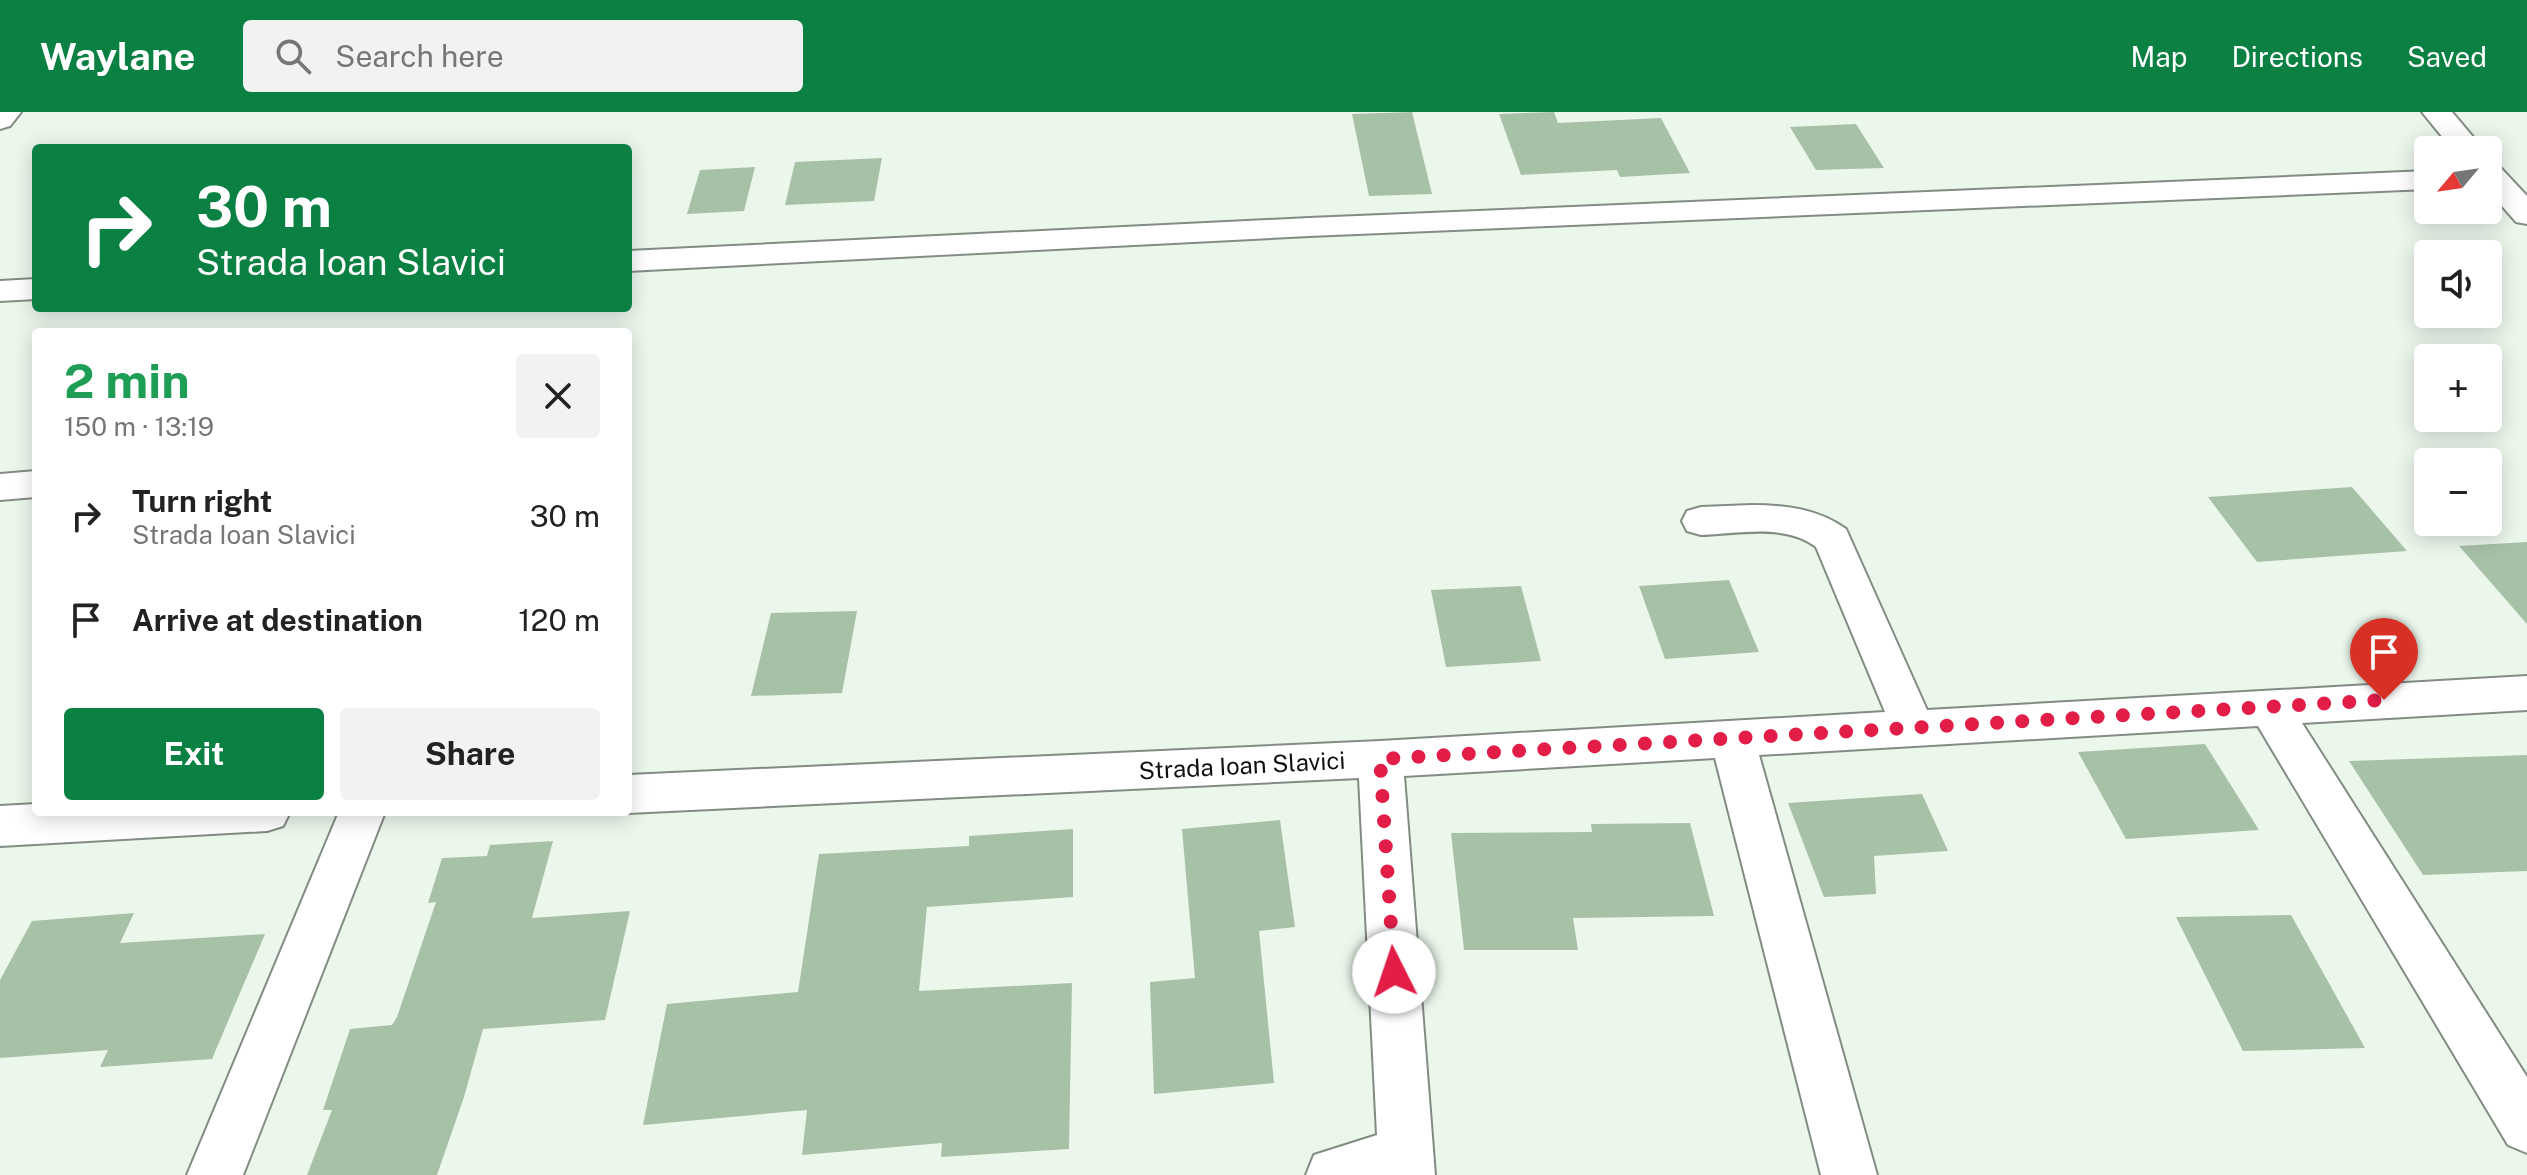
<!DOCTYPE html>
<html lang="en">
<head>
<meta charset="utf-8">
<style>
	:root { --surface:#fff; --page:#f2f2f2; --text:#222; --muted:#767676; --accent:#0b8043 }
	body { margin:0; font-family:"Public Sans",sans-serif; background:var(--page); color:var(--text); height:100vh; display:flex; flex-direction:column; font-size:30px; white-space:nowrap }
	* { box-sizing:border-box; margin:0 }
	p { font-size:26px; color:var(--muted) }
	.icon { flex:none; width:44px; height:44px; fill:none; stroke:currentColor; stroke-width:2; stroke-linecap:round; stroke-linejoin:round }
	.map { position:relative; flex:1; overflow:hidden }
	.sheet { position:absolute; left:32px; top:216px; width:600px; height:488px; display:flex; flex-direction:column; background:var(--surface); border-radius:8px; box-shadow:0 4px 20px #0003 }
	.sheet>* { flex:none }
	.top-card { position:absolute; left:32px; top:32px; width:600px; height:168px; border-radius:8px; box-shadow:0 4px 20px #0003; background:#0b8043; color:#fff; overflow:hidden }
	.needle { width:52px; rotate:241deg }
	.controls { position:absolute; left:2414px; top:24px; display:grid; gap:16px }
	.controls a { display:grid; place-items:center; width:88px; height:88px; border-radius:8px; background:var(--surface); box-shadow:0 4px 20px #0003; font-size:40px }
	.pin { position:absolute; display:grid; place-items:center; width:68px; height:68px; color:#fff; margin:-82px -34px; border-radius:50% 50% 50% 0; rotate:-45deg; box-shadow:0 0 8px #0007 }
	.pin .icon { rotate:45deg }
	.me { position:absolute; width:88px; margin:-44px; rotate:356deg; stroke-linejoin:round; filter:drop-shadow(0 0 6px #0008) }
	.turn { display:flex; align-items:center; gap:28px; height:168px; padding:0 32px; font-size:36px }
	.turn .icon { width:104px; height:104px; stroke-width:2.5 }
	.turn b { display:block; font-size:56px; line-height:68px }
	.round { display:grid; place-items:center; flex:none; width:84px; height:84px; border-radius:8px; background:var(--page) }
	.head { display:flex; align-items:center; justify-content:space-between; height:136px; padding:0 32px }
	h1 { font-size:48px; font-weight:700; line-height:60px; color:#1e9e55 }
	.cta { display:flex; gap:16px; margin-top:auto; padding:16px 32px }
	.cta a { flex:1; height:92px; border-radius:8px; background:var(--accent); color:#fff; font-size:32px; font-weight:700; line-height:92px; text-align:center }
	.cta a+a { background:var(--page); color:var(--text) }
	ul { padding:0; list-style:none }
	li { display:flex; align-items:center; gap:24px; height:104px; padding:0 32px }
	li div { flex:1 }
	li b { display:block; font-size:30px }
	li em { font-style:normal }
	header { display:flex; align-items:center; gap:48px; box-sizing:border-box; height:112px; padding:0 40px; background:var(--accent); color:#fff }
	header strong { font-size:38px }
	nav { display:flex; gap:44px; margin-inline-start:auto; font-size:28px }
	.search { width:560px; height:72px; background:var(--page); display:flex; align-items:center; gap:20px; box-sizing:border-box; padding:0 28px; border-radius:8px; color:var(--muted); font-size:30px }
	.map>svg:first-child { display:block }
	.building { fill:#a7c1a7 }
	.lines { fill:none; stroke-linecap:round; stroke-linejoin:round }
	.street-casing { stroke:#838c83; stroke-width:4 }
	.street { fill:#fff; fill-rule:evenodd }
	.route { stroke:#e11d48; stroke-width:14; stroke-dasharray:0 25.2 }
	.labels { text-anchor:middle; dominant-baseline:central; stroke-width:6; stroke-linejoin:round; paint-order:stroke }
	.street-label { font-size:24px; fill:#0e120e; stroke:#fff }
</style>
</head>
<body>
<header>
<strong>Waylane</strong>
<div class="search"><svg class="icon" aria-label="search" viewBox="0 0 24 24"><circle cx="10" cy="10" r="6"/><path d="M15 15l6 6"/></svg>Search here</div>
<nav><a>Map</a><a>Directions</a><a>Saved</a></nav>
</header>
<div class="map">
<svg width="2527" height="1063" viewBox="0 0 2527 1063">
	<rect width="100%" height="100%" fill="#ecf7ec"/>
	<!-- building -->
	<path class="building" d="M1412,0L1432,82L1369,84L1352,2Z
		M1554,0L1558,11L1661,6L1690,61L1620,65L1617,58L1521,63L1499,2Z
		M1856,12L1884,56L1816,58L1790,15Z
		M882,46L874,89L785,93L795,50Z
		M755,55L744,99L687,102L700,58Z
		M2352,375L2407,439L2257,450L2208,385Z
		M2527,430V512L2459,434Z
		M1729,468L1759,540L1665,547L1639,474Z
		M1521,474L1541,549L1446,555L1431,478Z
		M857,499L842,581L751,584L771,501Z
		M2205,632L2259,718L2126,727L2078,640Z
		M2527,643V759L2423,763L2349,649Z
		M1922,682L1948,739L1874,744L1876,782L1824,785L1788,691Z
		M1280,708L1295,815L1259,819L1274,971L1154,982L1150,870L1195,866L1182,717Z
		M1690,711L1714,804L1573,806L1578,838H1464L1451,721L1592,720L1591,712Z
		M1073,717V785L927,795L919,879L1072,871L1069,1037L941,1045L942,1031L802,1043L807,998L643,1013L667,892L798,880L819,742L969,734V724Z
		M553,729L532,806L630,799L605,908L483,917L464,985L437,1063H307L332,998H323L350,917L392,913L397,905L436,790L428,791L442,746L487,744L490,733Z
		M134,801L120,831L265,822L212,947L100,955L108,938L0,946V868L32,809Z
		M2291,803L2365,936L2243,939L2176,805Z"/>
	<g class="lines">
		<!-- street casing -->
		<g class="street-casing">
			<path id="street" d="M0,0H21L10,14L0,17Z
				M2422,0H2452L2484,38H2453Z
				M2488,51L2499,54L2527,84V112L2516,110L2488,78Z
				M2428,59V77L1309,124L628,159V139L1309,106Z
				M36,167V187L0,189V169Z
				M36,359V385L0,388V362Z
				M1752,393C1786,393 1818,397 1846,417L1927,598L2527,564V598L2302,611L2527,965V1041L2508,1033L2258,614L1759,643L1877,1063H1821L1715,646L1404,664L1435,1063H1306L1314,1043L1377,1023L1359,666L628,701L625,700H628V663L1380,629L1885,600L1816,435C1785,411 1738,422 1701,423L1687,419L1682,409L1687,399L1701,395Z
				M36,692V700H290L283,714L267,719L0,734V694Z
				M339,700H385L243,1063H187Z"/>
		</g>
		<!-- street -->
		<use href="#street" class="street"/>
	</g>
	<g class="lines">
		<!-- route -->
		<path class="route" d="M1394,860L1380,647L2384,588"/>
	</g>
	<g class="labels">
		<!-- street labels -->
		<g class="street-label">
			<text transform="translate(1242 653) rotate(-3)">Strada Ioan Slavici</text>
		</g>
	</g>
</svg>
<div class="controls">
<a><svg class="needle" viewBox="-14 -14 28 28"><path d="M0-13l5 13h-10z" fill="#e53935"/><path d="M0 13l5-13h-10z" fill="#767676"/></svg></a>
<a><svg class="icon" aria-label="sound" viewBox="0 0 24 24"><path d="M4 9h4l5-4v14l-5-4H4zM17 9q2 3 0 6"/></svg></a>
<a>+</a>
<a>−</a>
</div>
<div class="pin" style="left:2384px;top:588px;background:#d93025"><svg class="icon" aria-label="arrive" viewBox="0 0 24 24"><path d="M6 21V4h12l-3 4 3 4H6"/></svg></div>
<svg class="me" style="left:1394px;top:860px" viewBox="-20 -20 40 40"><circle r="19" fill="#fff"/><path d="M0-13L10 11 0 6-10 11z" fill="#e11d48"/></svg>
<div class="top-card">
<div class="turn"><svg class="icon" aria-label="right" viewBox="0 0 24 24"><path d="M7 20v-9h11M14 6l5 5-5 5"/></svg><div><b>30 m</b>Strada Ioan Slavici</div></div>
</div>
<section class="sheet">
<div class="head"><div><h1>2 min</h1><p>150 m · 13:19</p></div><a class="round"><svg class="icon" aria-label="close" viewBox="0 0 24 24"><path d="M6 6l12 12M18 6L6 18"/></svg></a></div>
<ul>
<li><svg class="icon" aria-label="right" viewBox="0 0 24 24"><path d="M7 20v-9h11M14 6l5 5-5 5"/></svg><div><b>Turn right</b><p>Strada Ioan Slavici</p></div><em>30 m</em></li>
<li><svg class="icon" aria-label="arrive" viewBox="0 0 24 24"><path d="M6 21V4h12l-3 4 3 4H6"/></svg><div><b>Arrive at destination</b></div><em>120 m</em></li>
</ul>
<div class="cta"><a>Exit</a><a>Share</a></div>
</section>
</div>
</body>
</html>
